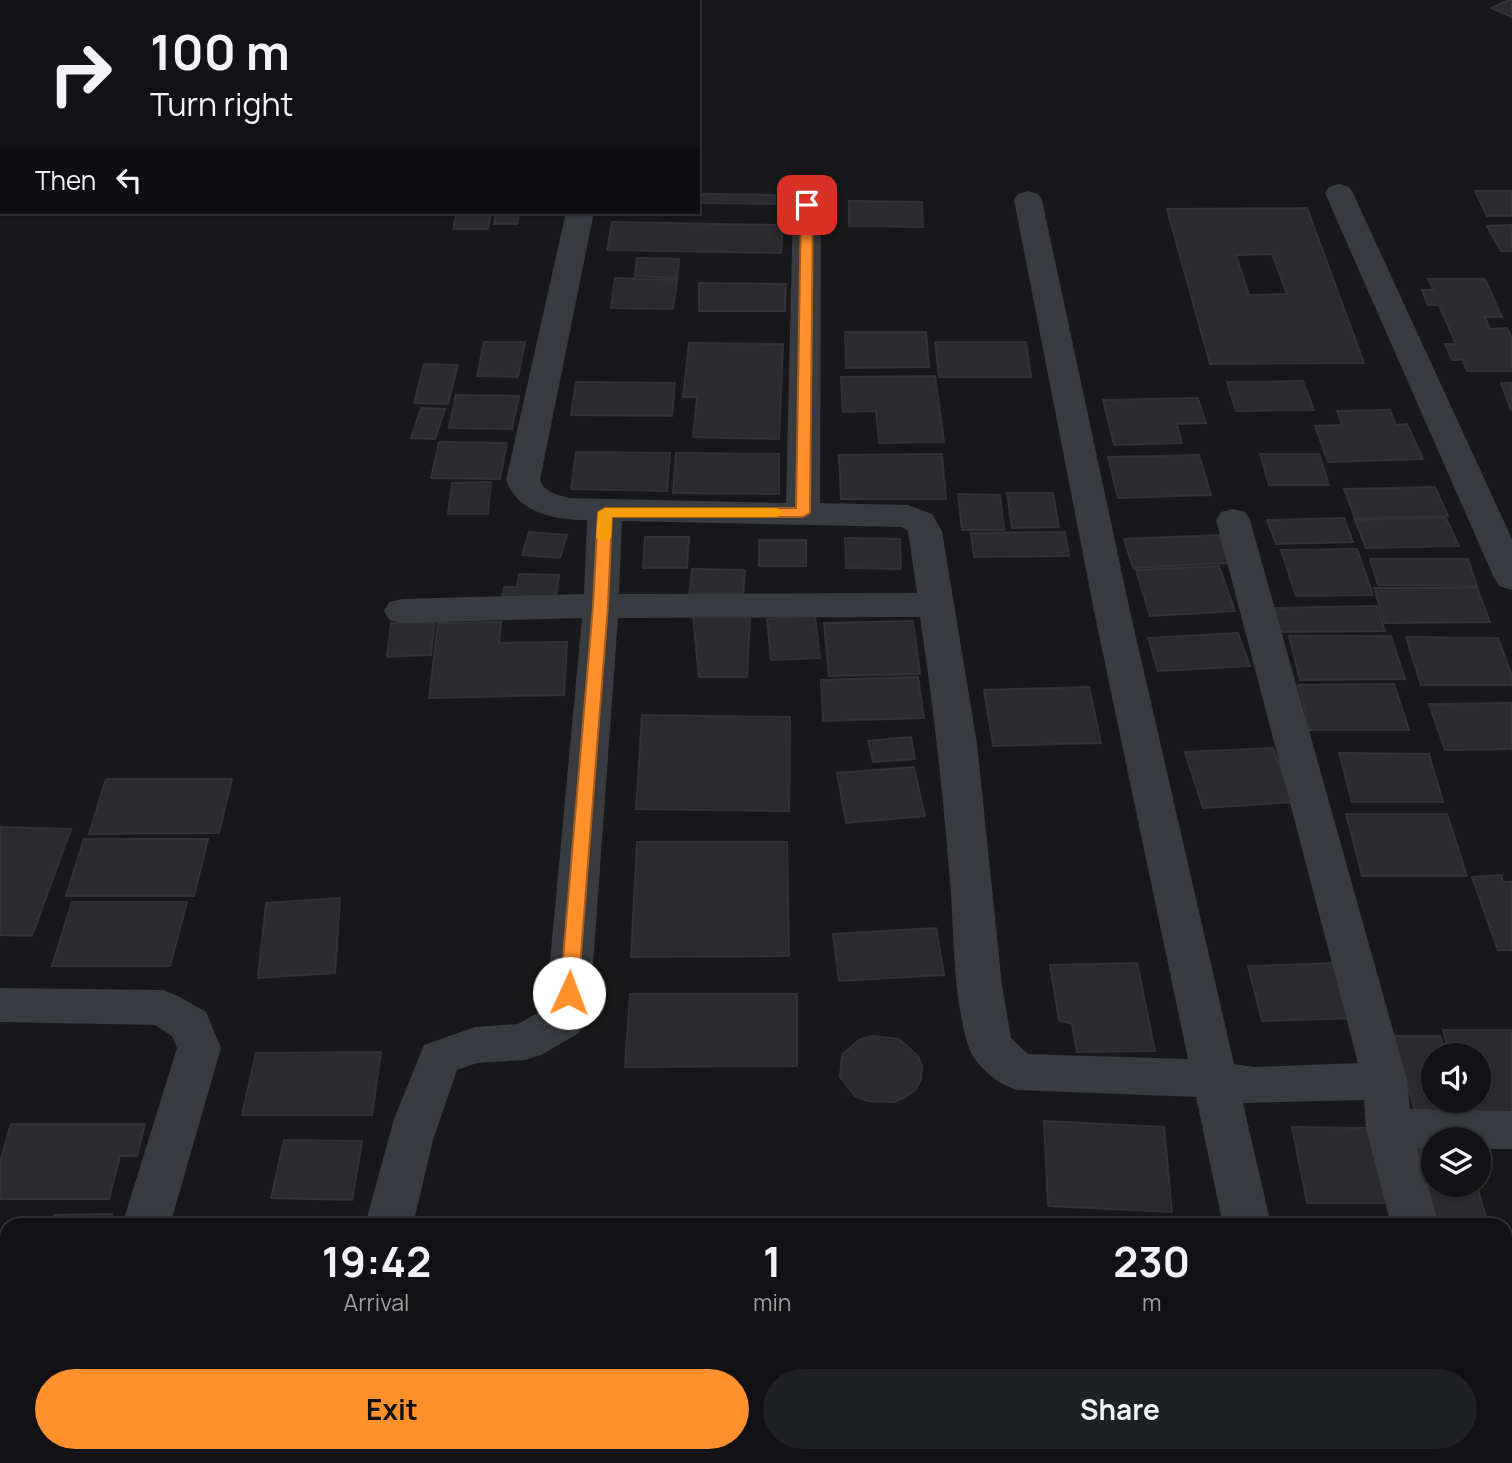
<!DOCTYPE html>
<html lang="en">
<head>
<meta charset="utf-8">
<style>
	:root { --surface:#121214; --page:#1f2022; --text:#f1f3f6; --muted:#9c9ea0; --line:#313234; --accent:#ff902b }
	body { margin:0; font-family:Manrope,sans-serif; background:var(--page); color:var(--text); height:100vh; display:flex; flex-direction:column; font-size:26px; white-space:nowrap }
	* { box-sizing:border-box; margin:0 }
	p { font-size:23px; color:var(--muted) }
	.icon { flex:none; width:38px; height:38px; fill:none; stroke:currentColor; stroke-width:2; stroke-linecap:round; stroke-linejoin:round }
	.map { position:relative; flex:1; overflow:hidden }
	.details { position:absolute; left:0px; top:1218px; width:1512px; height:245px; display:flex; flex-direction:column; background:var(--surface); border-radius:21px 21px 0 0; box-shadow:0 2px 5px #0004,0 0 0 2px var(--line) }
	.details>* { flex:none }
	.hud { position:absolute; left:0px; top:0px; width:700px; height:214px; box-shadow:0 2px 5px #0004,0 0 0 2px var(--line); background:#121214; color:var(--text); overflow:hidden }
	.controls { position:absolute; left:1421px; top:1043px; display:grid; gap:14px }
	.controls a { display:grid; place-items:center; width:70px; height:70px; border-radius:50%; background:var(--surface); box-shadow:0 2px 5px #0004,0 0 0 2px var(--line); font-size:35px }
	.pin { position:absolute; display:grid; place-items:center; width:60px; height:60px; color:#fff; margin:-30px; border-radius:14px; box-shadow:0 4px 10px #0006 }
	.me { position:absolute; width:77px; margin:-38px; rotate:2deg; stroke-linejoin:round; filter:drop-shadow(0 0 5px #0008) }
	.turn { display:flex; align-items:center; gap:24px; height:147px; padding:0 35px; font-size:32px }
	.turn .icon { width:91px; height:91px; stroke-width:2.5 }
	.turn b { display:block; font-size:49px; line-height:60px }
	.then { display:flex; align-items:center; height:66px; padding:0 35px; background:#0003; gap:14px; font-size:26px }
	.eta { display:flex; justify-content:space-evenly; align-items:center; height:119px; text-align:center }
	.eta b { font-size:42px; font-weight:700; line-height:49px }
	.button { display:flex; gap:14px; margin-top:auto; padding:14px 35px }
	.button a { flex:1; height:80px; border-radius:42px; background:var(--accent); color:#111; font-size:28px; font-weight:700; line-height:80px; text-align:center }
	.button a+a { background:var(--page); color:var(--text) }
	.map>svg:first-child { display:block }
	.building { fill:#2b2b2e; stroke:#313236; stroke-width:2; fill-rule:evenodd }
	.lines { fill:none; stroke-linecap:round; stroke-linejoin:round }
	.minor { fill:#383b3f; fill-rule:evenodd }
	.route { fill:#ff902b; stroke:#a65e1c; stroke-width:2 }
	.slow { fill:#f59e0b }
</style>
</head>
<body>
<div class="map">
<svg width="1512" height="1463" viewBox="0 0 1512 1463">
	<rect width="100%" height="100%" fill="#18181a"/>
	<!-- building -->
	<path class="building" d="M1512,0V17L1491,8L1509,0Z
		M1475,191H1512V216H1487Z
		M702,194L775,195V204L701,203Z
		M849,201L922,202L923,227L849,226Z
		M1307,208L1364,363L1210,364L1167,209ZM1272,254L1287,294L1249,295L1236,255Z
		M457,212H491L488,229H453Z
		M496,212H519L517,224H494Z
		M612,222L783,225L781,253L607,250Z
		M1512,225V251H1501L1487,226Z
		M637,258L679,259L677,278L635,276Z
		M615,278L677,280L673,309L611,308Z
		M1428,279H1485L1502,317H1485L1490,329L1507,328L1512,339V371H1467L1463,360H1452L1445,344H1456L1439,305H1428L1422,290H1433Z
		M699,283L786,284L785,311H699Z
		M845,332H926L929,367L846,368Z
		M484,342H525L518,377L477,376Z
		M935,342H1026L1031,377H939Z
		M689,343L783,344L779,439L693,437L697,397H683Z
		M424,364L458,365L448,404L414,403Z
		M935,376L944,442L879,443L876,411L843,412L841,377Z
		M1303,381L1314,410L1236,411L1227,382Z
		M576,382L675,383L672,416L571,415Z
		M1501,383H1512V410H1511Z
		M456,395L519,396L512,429L449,428Z
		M1198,398L1206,423L1177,424L1182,443L1114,445L1103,400Z
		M421,408L445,409L435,439L411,438Z
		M1390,410L1396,425L1407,424L1423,459L1328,462L1315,426L1342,425L1337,411Z
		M439,442L507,443L500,479L431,478Z
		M576,452L670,453L667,491L571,489Z
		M676,453L779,454V494L673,493Z
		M942,454L946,499H841L839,455Z
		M1260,454H1319L1329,485H1269Z
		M1199,455L1211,495L1118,498L1108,457Z
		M491,482L488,514H448L452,483Z
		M1435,487L1448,516L1355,518L1344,489Z
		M1007,493H1053L1059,527L1012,528Z
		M958,494L1000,495L1004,530H962Z
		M1344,518L1353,542L1276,544L1267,520Z
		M1446,518L1459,546L1366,548L1355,520Z
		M529,532L567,535L560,558L522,555Z
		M1065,532L1069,556L974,557L971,533Z
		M1219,535L1228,563L1133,568L1124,539Z
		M645,537H689L687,568H643Z
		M845,538L900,539L901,569L846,568Z
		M759,540H806V566H759Z
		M1357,549L1373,595L1296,596L1281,550Z
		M1370,559H1468L1477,586L1378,585Z
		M1219,566L1235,611L1150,616L1136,570Z
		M692,569L745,570L743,600L689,599Z
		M519,574L559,575L555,605L501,604L504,587H517Z
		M1374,588H1477L1490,622L1385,623Z
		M1377,606L1385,631L1277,632L1271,608Z
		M693,616L750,617L747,677H699Z
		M815,616L820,658L771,660L767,619Z
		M435,621L431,655L387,657L391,623Z
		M913,621L920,674L829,676L824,623Z
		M501,622L499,643L567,642L564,695L429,698L438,623Z
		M1238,633L1250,666L1158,671L1148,638Z
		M1289,636H1391L1405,679L1300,680Z
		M1406,637L1498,638L1512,676V685H1421Z
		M918,677L924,718L823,721L821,680Z
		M1394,684L1409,730H1310L1298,685Z
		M1089,687L1101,743L993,746L984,690Z
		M1512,703V749L1445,750L1429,704Z
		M642,715L790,717L789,811L636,809Z
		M911,737L915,759L873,762L868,741Z
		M1273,748L1293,802L1203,808L1185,752Z
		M1339,753L1429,754L1443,802H1352Z
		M914,767L925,816L846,823L837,773Z
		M106,779H232L219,833L89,834Z
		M1346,814H1447L1467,876H1362Z
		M0,827L71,829L32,936L0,935Z
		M84,839H208L194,896H66Z
		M637,842H787L789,956L631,957Z
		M1502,875V882H1512V950H1498L1472,877Z
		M340,898L335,973L258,978L266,903Z
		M72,902H187L170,966H52Z
		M936,928L944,975L839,981L833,934Z
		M1137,963L1155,1051L1077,1052L1072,1024L1059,1020L1050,965Z
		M1339,963L1357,1018L1262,1021L1248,966Z
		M630,994H797V1066L625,1067Z
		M1443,1030H1512V1117H1467L1463,1101H1479V1055H1450Z
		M872,1036L899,1039L918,1056L922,1067L921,1079L916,1089L906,1097L894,1102L867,1101L855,1096L840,1077L842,1055L859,1040Z
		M1394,1036H1440L1446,1055H1433V1101H1459L1464,1116L1416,1115Z
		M381,1052L372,1115H242L256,1053Z
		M1044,1121L1164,1127L1172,1212L1048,1206Z
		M11,1124H145L137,1156H120L109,1199H0V1162Z
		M1292,1127L1371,1128L1389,1203H1307Z
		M284,1140L362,1141L352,1200L271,1198Z
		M1406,1144L1433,1145V1185H1477L1488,1225H1427Z
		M112,1214L109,1225H51L54,1215Z
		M1391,1219L1392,1225H1295L1294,1220Z
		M238,1222L323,1225H237Z
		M21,1456H112L109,1463L20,1459Z
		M155,1456H272L270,1463H153Z
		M400,1456H549L548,1463H399Z
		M586,1456H695V1463H585Z"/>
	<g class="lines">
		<!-- minor -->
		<path class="minor" d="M1339,184L1349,187L1353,193L1512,539V590L1499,586L1494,578L1325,193L1329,187Z
			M0,189H2V207H0Z
			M1028,191L1038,194L1042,200L1130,611L1234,1064L1254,1067L1358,1063L1216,520L1221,512L1233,509L1245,512L1250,520L1407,1080L1410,1109L1512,1111V1149H1479V1139H1433V1148H1417L1439,1225H1391L1366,1128L1364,1100L1243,1103L1271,1225H1223L1196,1097L1017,1090C998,1084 974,1066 968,1045C953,998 954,931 950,881C943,793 933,705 920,617L618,618L591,993L585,1020L579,1033L541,1055L525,1060L477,1063L457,1070L433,1140L413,1225H365L394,1119L424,1045L475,1027L518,1024L543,1010L547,993L582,618L402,623L389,620L384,611L389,602L402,599L584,594L587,520C555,520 519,514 506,480L566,212H594L540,480C545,493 558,495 570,498L786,503L793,205L797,199L807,196L817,199L821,205L820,503L908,505L932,514L942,531L977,744L1002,985L1011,1038L1028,1054L1188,1059L1094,611L1014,200L1018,194ZM622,521L902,527L908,531L917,593L619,594Z
			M0,988L163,990L178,996L206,1012L221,1048L170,1225H122L177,1048L172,1036L155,1025L0,1022Z
			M1505,1385H1512V1433H1505Z
			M313,1456H365L363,1463H311Z
			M764,1456H816V1463H764Z
			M1270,1456H1322L1323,1463H1271Z"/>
	</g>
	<!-- route -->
	<path class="route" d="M807,201L813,205L810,513L803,517H612L608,606L578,993L569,1000L560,993L593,606L598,512L605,508H796L801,205Z"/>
	<!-- slow -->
	<path class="slow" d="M605,508H777L784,513L777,517H612L611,538L604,542L596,538L598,512Z"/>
</svg>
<div class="controls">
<a><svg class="icon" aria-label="sound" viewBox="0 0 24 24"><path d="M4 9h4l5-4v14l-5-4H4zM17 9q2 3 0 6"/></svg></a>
<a><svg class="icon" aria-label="layers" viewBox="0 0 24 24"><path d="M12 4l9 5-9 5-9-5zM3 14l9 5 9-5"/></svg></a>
</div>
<div class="pin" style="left:807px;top:205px;background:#d93025"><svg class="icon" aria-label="arrive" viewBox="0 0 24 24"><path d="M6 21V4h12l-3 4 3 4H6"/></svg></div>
<svg class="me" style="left:569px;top:993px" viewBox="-20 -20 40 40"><circle r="19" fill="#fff"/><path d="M0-13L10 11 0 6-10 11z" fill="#ff902b"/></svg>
<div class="hud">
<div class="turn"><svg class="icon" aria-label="right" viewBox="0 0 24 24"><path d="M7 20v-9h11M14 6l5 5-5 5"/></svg><div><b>100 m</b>Turn right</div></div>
<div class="then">Then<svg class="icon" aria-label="left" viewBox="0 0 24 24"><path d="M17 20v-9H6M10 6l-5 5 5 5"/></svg></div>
</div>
<section class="details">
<div class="eta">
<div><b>19:42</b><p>Arrival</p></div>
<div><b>1</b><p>min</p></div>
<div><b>230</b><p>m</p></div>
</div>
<div class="button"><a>Exit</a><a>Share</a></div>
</section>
</div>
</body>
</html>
